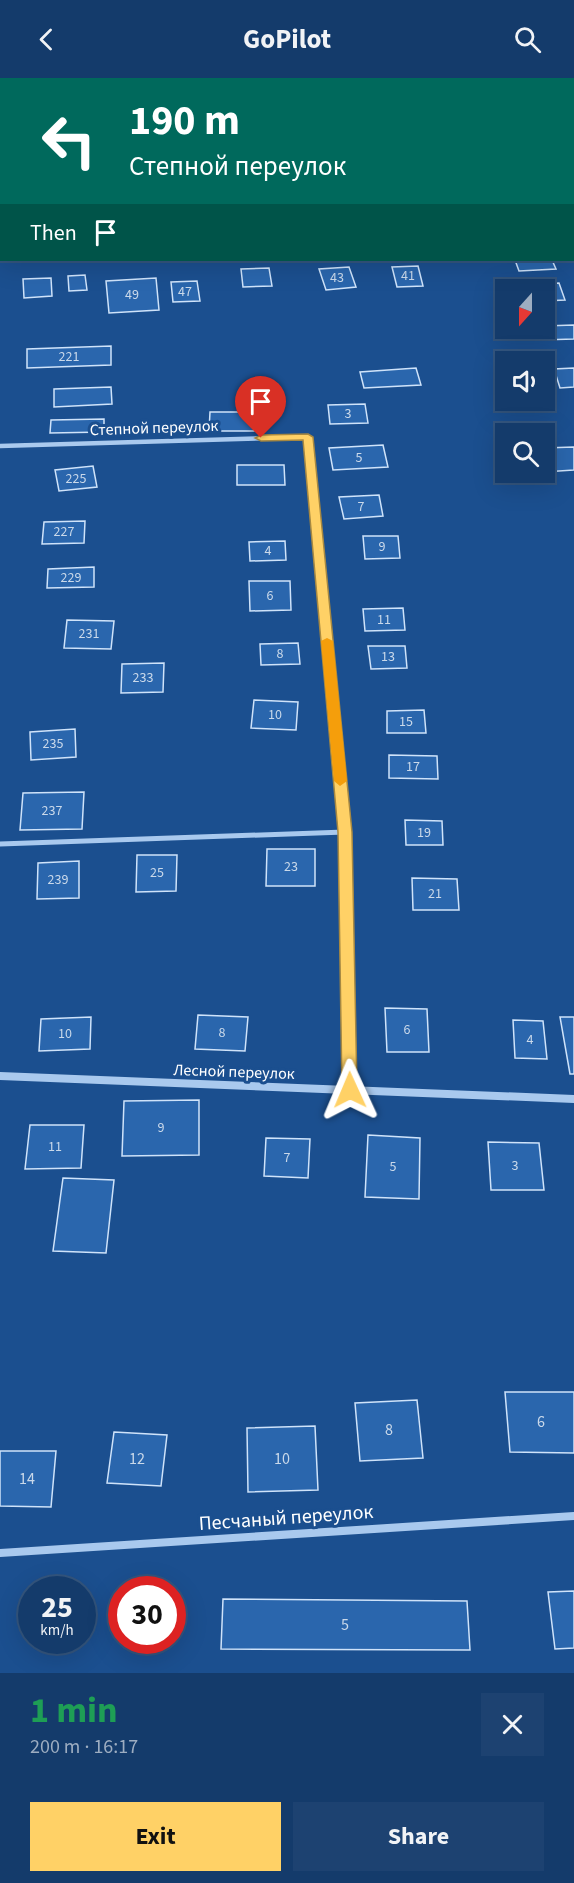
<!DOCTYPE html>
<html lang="en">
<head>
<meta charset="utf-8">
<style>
	:root { --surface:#143b6b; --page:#1d4271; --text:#f1f3f6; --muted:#9dadc1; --line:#33557e; --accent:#ffd166 }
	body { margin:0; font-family:"Source Sans 3",sans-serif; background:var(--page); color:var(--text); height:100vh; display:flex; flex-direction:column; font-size:22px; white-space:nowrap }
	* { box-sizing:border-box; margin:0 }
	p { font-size:20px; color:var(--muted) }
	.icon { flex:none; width:33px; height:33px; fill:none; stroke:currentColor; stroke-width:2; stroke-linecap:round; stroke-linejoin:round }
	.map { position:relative; height:1595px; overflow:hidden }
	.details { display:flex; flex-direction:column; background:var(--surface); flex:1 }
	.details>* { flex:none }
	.hud { position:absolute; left:0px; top:0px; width:574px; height:183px; box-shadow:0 6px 24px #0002,0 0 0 2px var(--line); background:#00695c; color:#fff; overflow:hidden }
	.needle { width:39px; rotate:201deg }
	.tools { position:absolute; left:495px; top:201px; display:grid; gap:12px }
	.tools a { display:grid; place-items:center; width:60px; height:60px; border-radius:0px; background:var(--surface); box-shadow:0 6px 24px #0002,0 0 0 2px var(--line); font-size:30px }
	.speed { position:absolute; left:18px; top:1498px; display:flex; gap:12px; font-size:30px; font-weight:700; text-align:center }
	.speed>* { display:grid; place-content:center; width:78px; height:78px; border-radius:50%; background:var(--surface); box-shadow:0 6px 24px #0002,0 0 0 2px var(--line); line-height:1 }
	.speed small { font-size:15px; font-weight:400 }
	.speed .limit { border:9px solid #d22; background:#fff; color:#111 }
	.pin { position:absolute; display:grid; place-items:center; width:51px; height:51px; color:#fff; margin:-62px -26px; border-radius:50% 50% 50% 0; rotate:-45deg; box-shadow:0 0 6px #0007 }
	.pin .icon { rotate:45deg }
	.me { position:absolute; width:66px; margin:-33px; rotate:359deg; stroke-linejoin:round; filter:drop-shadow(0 0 4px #0008) }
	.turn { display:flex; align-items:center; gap:21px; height:126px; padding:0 30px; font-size:27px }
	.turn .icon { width:78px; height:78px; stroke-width:2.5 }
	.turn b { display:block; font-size:42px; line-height:51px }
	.then { display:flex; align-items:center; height:57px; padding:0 30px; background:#0003; gap:12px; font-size:22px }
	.round { display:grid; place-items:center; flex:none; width:63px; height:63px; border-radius:0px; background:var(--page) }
	.summary { display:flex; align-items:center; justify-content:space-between; height:102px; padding:0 30px }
	h1 { font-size:36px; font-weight:700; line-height:45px; color:#1e9e55 }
	.action { display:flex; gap:12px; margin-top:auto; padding:12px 30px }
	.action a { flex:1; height:69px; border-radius:0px; background:var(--accent); color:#111; font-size:24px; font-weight:700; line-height:69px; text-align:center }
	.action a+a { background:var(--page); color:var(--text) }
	header { display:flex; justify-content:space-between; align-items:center; height:78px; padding:0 30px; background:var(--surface); font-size:27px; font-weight:700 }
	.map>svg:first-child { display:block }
	.building { fill:#2a66ad; stroke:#cfe3fa; stroke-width:1.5 }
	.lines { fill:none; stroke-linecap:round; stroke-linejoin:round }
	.street-far2 { stroke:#a9c9ee; stroke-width:4.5 }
	.street-far1 { stroke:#a9c9ee; stroke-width:5 }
	.street { stroke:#a9c9ee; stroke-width:8 }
	.secondary { fill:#d6e6fa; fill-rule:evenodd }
	.route { fill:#ffd166; stroke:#a68842; stroke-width:1.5 }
	.slow { fill:#f59e0b }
	.labels { text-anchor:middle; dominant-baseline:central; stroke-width:6; stroke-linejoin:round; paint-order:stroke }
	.number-label { font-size:14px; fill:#cad9ea }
	.street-label { font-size:16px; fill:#fff; stroke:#1b4f8f }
	.near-number-label { font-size:16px; fill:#cad9ea }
	.near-street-label { font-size:20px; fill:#fff; stroke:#1b4f8f }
</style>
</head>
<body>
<header><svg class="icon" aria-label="back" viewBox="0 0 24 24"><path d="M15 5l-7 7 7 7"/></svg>GoPilot<svg class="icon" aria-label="search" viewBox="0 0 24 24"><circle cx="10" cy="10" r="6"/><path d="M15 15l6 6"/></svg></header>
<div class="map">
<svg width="574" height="1595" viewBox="0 0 574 1595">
	<rect width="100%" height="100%" fill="#1b4f8f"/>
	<!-- building -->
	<path class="building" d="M515,182H552L556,191L519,193Z
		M418,188L423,208L397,209L392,189Z
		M349,189L356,209L326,212L319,191Z
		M269,190L272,208L243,209L241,191Z
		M85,197L87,212L69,213L68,198Z
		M51,200L52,218L24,220L23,201Z
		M156,200L159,232L109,235L106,203Z
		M197,203L200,223L173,224L171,204Z
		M559,205L565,222L544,223V212H530L528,207Z
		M574,247V261L541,262L538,250H544V248Z
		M111,268V287L27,290V271Z
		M416,290L421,307L364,310L360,294Z
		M574,290V309L560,310L554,291Z
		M111,309L112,326L54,329V311Z
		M365,326L368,345L330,346L328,327Z
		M210,334H254V353H209Z
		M104,341V354L50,355L51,342Z
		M383,367L388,389L333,392L329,370Z
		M574,369V392L544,394V370Z
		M237,387H284L285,407H237Z
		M93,388L97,409L59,413L55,392Z
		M379,417L383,438L344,441L339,419Z
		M85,443L84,465L42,466L44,444Z
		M363,458H398L400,480L365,481Z
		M285,463L286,482L250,483L249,464Z
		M94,489V509L47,510L48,491Z
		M249,503H290L291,532L250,533Z
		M403,530L405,552L365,553L363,531Z
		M67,542L114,543L111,571L64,570Z
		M298,565L300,586L261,587L260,566Z
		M368,568H405L407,590L371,591Z
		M164,585L163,614L121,615L122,586Z
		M254,622L298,624L296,652L251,650Z
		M424,632L426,655H387V633Z
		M75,651L76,679L31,682L30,654Z
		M389,677L437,678L438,701L389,700Z
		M84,714L82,751L20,752L23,715Z
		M405,742L442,743L443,767H406Z
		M267,771H315V808H266Z
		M137,777H177L176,813L136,814Z
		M79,783V820L37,821L38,785Z
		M412,800L457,801L459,832H413Z
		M385,930L427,931L429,974H387Z
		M198,937L248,939L245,973L195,971Z
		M91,939L90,971L39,973L41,941Z
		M560,939H574V996H570Z
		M513,942L543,943L547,981L515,980Z
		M199,1022V1077L122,1078L124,1023Z
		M30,1047H84L81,1090L25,1091Z
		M368,1057L420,1060L419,1121L365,1119Z
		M266,1060L310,1061L308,1100L264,1098Z
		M488,1064L539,1065L544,1112H491Z
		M63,1100L114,1102L106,1175L53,1173Z
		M505,1314H574V1375L510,1374Z
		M417,1322L423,1380L360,1383L355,1325Z
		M315,1348L318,1412L248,1414L247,1350Z
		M114,1354L167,1357L161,1408L107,1405Z
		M0,1373H56L51,1429L0,1428Z
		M574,1513V1570L555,1571L548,1514Z
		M223,1521L467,1523L470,1572L221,1571Z"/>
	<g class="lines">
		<!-- street-far2 -->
		<path class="street-far2" d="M0,368L308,359L312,400"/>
		<!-- street-far1 -->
		<path class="street-far1" d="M312,399L345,754L348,920
			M0,766L345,754"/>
		<!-- street -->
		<path class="street" d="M348,918L350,1012
			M0,998L574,1021
			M0,1475L574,1438"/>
		<!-- secondary -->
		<path class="secondary" d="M573,142H574V146H573Z
			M0,175H2V181H0Z"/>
	</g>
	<!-- route -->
	<path class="route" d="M308,356L313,359L352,754L357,1012L355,1016H344L342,1012L338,754L303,362L261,363L255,360L261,357Z"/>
	<!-- slow -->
	<path class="slow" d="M327,560L333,563L347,703L340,708L334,703L321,563Z"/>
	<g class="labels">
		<!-- number labels -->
		<g class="number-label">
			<text x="408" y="198">41</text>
			<text x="337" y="200">43</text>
			<text x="185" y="214">47</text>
			<text x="132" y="217">49</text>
			<text x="69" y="279">221</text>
			<text x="348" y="336">3</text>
			<text x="359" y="380">5</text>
			<text x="76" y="401">225</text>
			<text x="361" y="429">7</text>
			<text x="64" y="454">227</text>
			<text x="382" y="469">9</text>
			<text x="268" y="473">4</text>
			<text x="71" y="500">229</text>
			<text x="270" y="518">6</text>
			<text x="384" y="542">11</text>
			<text x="89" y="556">231</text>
			<text x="280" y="576">8</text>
			<text x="388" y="579">13</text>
			<text x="143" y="600">233</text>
			<text x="275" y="637">10</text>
			<text x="406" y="644">15</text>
			<text x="53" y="666">235</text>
			<text x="413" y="689">17</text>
			<text x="52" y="733">237</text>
			<text x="424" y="755">19</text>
			<text x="291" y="789">23</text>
			<text x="157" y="795">25</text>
			<text x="58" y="802">239</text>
			<text x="435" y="816">21</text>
			<text x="407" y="952">6</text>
			<text x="222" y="955">8</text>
			<text x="65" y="956">10</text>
			<text x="530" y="962">4</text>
			<text x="161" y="1050">9</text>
			<text x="55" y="1069">11</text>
			<text x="287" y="1080">7</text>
			<text x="515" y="1088">3</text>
			<text x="393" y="1089">5</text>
		</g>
		<!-- street labels -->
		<g class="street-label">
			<text transform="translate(154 350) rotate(-2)">Степной переулок</text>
			<text transform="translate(234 994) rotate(2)">Лесной переулок</text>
		</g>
		<!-- near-number labels -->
		<g class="near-number-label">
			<text x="541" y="1344">6</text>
			<text x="389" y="1352">8</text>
			<text x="137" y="1381">12</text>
			<text x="282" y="1381">10</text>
			<text x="27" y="1401">14</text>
			<text x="345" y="1547">5</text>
		</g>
		<!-- near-street labels -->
		<g class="near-street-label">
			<text transform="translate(286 1440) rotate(-4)">Песчаный переулок</text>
		</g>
	</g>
</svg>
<div class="tools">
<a><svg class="needle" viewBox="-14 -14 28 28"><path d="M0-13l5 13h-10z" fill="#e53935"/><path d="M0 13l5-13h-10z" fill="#9dadc1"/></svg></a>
<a><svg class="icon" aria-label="sound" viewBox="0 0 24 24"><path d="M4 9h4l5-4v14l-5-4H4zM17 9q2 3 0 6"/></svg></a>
<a><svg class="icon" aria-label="search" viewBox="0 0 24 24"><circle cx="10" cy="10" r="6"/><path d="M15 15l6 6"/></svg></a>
</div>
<div class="speed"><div>25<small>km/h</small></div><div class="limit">30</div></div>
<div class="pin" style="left:261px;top:360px;background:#d93025"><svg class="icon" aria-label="arrive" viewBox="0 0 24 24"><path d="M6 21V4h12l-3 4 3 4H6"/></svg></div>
<svg class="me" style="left:350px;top:1012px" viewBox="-20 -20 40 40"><path d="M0-17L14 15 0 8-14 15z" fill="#ffd166" stroke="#fff" stroke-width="4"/></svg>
<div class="hud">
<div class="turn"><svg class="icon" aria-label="left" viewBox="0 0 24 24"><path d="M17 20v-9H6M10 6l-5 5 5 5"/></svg><div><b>190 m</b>Степной переулок</div></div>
<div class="then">Then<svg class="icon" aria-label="arrive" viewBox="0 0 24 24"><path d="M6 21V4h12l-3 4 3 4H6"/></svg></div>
</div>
</div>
<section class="details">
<div class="summary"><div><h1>1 min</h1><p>200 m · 16:17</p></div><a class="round"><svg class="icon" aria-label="close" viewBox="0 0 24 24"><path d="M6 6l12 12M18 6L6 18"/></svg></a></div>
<div class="action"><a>Exit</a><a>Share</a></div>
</section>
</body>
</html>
